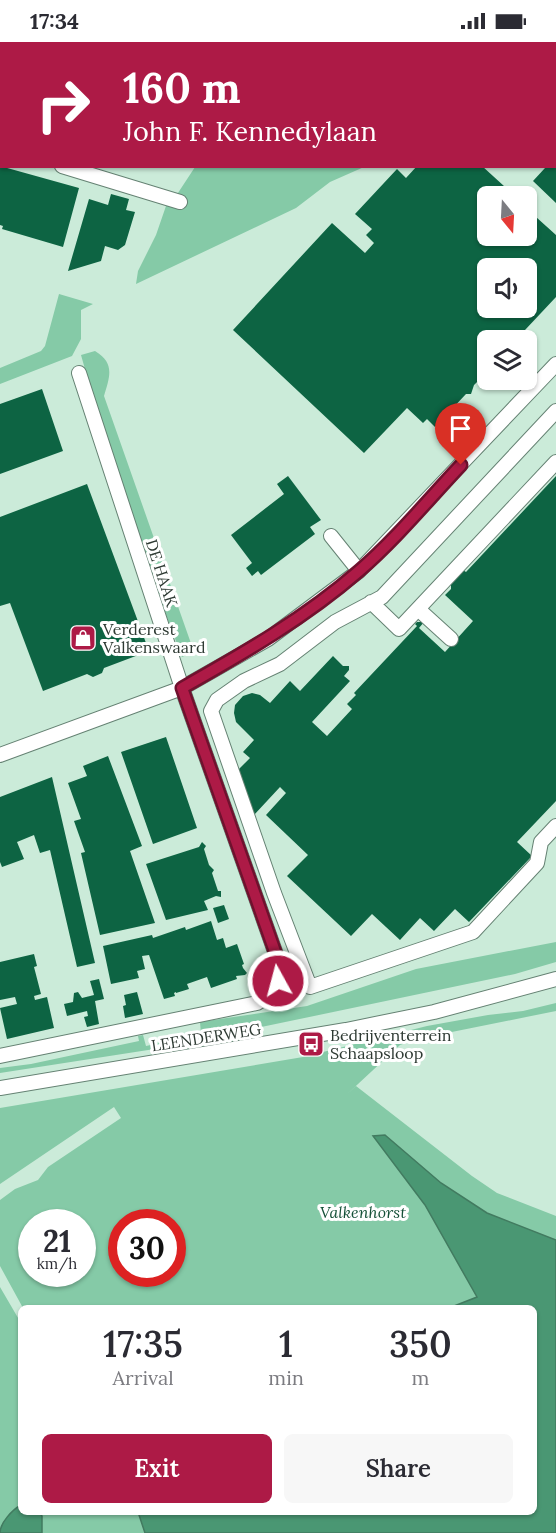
<!DOCTYPE html>
<html lang="en">
<head>
<meta charset="utf-8">
<style>
	:root { --surface:#fff; --page:#f7f7f7; --text:#2b2b33; --muted:#7c7c81; --accent:#ad1a46 }
	body { margin:0; font-family:Lora,serif; background:var(--page); color:var(--text); height:100vh; display:flex; flex-direction:column; font-size:22px; white-space:nowrap }
	* { box-sizing:border-box; margin:0 }
	p { font-size:20px; color:var(--muted) }
	.icon { flex:none; width:33px; height:33px; fill:none; stroke:currentColor; stroke-width:2; stroke-linecap:round; stroke-linejoin:round }
	.map { position:relative; flex:1; overflow:hidden }
	.panel { position:absolute; left:18px; top:1263px; width:519px; height:210px; display:flex; flex-direction:column; background:var(--surface); border-radius:9px; box-shadow:0 2px 4px #0004 }
	.panel>* { flex:none }
	.top-card { position:absolute; left:0px; top:0px; width:556px; height:126px; box-shadow:0 2px 4px #0004; background:#ad1a46; color:#fff; overflow:hidden }
	.needle { width:39px; rotate:162deg }
	.controls { position:absolute; left:477px; top:144px; display:grid; gap:12px }
	.controls a { display:grid; place-items:center; width:60px; height:60px; border-radius:9px; background:var(--surface); box-shadow:0 2px 4px #0004; font-size:30px }
	.speed { position:absolute; left:18px; top:1167px; display:flex; gap:12px; font-size:30px; font-weight:700; text-align:center }
	.speed>* { display:grid; place-content:center; width:78px; height:78px; border-radius:50%; background:var(--surface); box-shadow:0 2px 4px #0004; line-height:1 }
	.speed small { font-size:15px; font-weight:400 }
	.speed .limit { border:9px solid #d22; background:#fff; color:#111 }
	.pin { position:absolute; display:grid; place-items:center; width:51px; height:51px; color:#fff; margin:-62px -26px; border-radius:50% 50% 50% 0; rotate:-45deg; box-shadow:0 0 6px #0007 }
	.pin .icon { rotate:45deg }
	.me { position:absolute; width:66px; margin:-33px; rotate:353deg; stroke-linejoin:round; filter:drop-shadow(0 0 4px #0008) }
	.turn { display:flex; align-items:center; gap:21px; height:126px; padding:0 24px; font-size:27px }
	.turn .icon { width:78px; height:78px; stroke-width:2.5 }
	.turn b { display:block; font-size:42px; line-height:51px }
	.eta { display:flex; justify-content:space-evenly; align-items:center; height:102px; text-align:center }
	.eta b { font-size:36px; font-weight:600; line-height:42px }
	.cta { display:flex; gap:12px; margin-top:auto; padding:12px 24px }
	.cta a { flex:1; height:69px; border-radius:9px; background:var(--accent); color:#fff; font-size:24px; font-weight:600; line-height:69px; text-align:center }
	.cta a+a { background:var(--page); color:var(--text) }
	.status { display:flex; justify-content:space-between; align-items:center; height:42px; padding:0 30px; background:var(--surface); direction:ltr }
	.status svg { height:16px; fill:currentColor }
	.map>svg:first-child { display:block }
	.green { fill:#85caa7; fill-rule:evenodd }
	.water { fill:#4a9773; stroke:#427b60; stroke-width:1.5 }
	.building { fill:#0d6443; fill-rule:evenodd }
	.lines { fill:none; stroke-linecap:round; stroke-linejoin:round }
	.minor-casing { stroke:#658273; stroke-width:16 }
	.minor { stroke:#fff; stroke-width:14 }
	.route-casing { stroke:#70112e; stroke-width:15 }
	.route { stroke:#ad1a46; stroke-width:10 }
	.labels { text-anchor:middle; dominant-baseline:central; stroke-width:6; stroke-linejoin:round; paint-order:stroke }
	.street-label { font-size:16px; fill:#2e3a33; stroke:#fff }
	.poi-label { font-size:16px; fill:#2e3a33; stroke:#fff; text-anchor:start }
	.park-label { font-size:16px; font-style:italic; fill:#145037; stroke:#fff }
</style>
</head>
<body>
<div class="status"><b>17:34</b><svg viewBox="0 0 49 12"><path d="M0 12V9h3v3zM5 12V6h3v6zM10 12V3h3v9zM15 12V0h3v12zM26 1h20v11H26zM47 4h2v5h-2z"/></svg></div>
<div class="map">
<svg width="556" height="1491" viewBox="0 0 556 1491">
	<rect width="100%" height="100%" fill="#cbebd9"/>
	<!-- green -->
	<path class="green" d="M444,0H556V83L555,2L441,1Z
		M195,125H364L330,140L296,166L136,242L138,229L156,193L166,164L176,154Z
		M59,252L93,262L81,268V297L72,314L0,342V326L41,309L45,304Z
		M95,309C115,321 110,334 104,354L194,610L182,615C144,516 109,415 81,313Z
		M556,900V920L515,932L161,1006L0,1031V1026L31,1022L139,999L138,994L143,993L146,1004L201,992L200,980L307,964L416,927Z
		M556,961V969L417,997L400,1003L344,1055L356,1044L472,1134L497,1151L556,1174V1491H0V1245L21,1281V1470H534V1266H23L0,1224V1158L15,1147L38,1138L48,1125L121,1076L114,1065L0,1142V1066L303,1015L427,984L488,973L523,969ZM32,1180H82V1232H32ZM122,1180H172V1232H122Z"/>
	<!-- water -->
	<path class="water" d="M385,1093L441,1141L487,1171L556,1198V1491H145L138,1470H534V1266H449L477,1255L425,1163L373,1094Z
		M21,1463V1470H39L42,1474V1491H0C0,1481 12,1468 21,1463Z"/>
	<!-- building -->
	<path class="building" d="M0,124L79,146L63,205L2,187L3,184L0,183Z
		M417,124H482L515,154H488V194H526V166L556,193V255L525,288L529,292L527,294L521,295L515,298H505L502,296L500,298H488V329L474,343L471,352H466L435,385L427,377L423,381L407,366L364,411L233,288L332,181L365,211L374,201L366,193L372,187L355,172L397,127L406,136ZM488,226H526V266H488Z
		M544,124H556V161L533,139L545,126Z
		M111,152L129,157L126,168L135,170L125,203L118,208L105,204L101,219L68,229L89,157L108,163Z
		M42,347L63,409L0,432V362Z
		M288,434L321,478L310,485L315,492L261,533L258,529L252,534L246,526L252,521L231,493L284,452L277,442Z
		M556,434V759L517,800L532,814L469,880L455,867L434,889L420,876L400,898L372,872L351,894L287,834L308,813L266,773L286,751L280,745L254,773L238,728L250,716L243,710L254,698L236,680L234,671L235,663L243,654L252,651L260,653L270,661L290,639L300,649L333,614L343,624H349V628L344,634L350,639L312,680L327,694L352,667L347,662L356,653L354,651L417,584L415,582L417,580H424L419,586L445,610L473,579L445,553L451,547V541L463,528L466,530Z
		M87,442L149,609L104,626L102,631L93,635L87,632L43,649L10,561L0,564V475Z
		M166,695L197,786L153,802L121,710Z
		M108,714L142,804L130,809L155,881L100,893L81,811L85,810L74,779L81,777L68,741L87,734L83,724Z
		M52,735L95,921L77,925L50,808L40,811L34,793L17,800L24,817L2,825L0,820V755Z
		M202,800L206,804L204,807L209,823L214,828L212,831L218,849H221V855L216,854L204,859L208,868L166,878L146,822L199,805Z
		M224,863L229,877L218,881L213,866Z
		M211,879L217,898L223,896L226,906L237,902L244,922L242,923L243,926L247,931L245,933L236,934L237,937L211,946L207,935L187,942L189,947L176,951V950L174,951L175,954L164,957L149,913L142,914L145,927L137,929L139,936L111,942L103,904L152,893L153,896L185,885L186,888Z
		M34,912L37,924L34,925L41,952L34,954L35,958L47,955L54,986L7,997L0,966L17,962L15,955L0,958V920Z
		M99,937L104,957L95,959L99,982L87,985L84,975L88,974L87,969L67,974L64,962L73,960L74,951L78,950L82,956L94,953L90,939Z
		M137,950L143,972L125,976L123,964L126,963L124,953Z"/>
	<g class="lines">
		<!-- minor casing -->
		<g class="minor-casing">
			<path id="minor" d="M258,2L259,0
				M0,106H2
				M62,124L180,160
				M556,369L382,555L335,580L280,622L244,639L217,658L211,669L274,851L310,945L473,890L537,821L541,800L556,784
				M331,494L359,529
				M371,560L399,587L556,420
				M418,567L451,597
				M0,713L182,646L268,597L359,529L556,322
				M0,1014L257,961C276,950 278,941 279,921L182,646L79,331
				M0,1046L346,988L434,970L556,937"/>
		</g>
		<!-- minor -->
		<use href="#minor" class="minor"/>
	</g>
	<g class="lines">
		<!-- route casing -->
		<g class="route-casing">
			<path id="route" d="M278,939L279,921L182,646C244,611 305,576 359,529C396,497 428,458 461,423"/>
		</g>
		<!-- route -->
		<use href="#route" class="route"/>
	</g>
	<!-- icons -->
	<defs>
		<g id="shop-square" transform="scale(1.35)"><rect x="-9" y="-9" width="18" height="18" rx="4" fill="#ad1a46" stroke="#fff"/><path d="M-5-2.5h2.3a2.7 3.5 0 0 1 5.4 0H5L5.5 6h-11ZM-1.5-2.5h3a1.5 2.3 0 0 0-3 0Z" fill="#fff"/></g>
		<g id="bus-square" transform="scale(1.35)"><rect x="-9" y="-9" width="18" height="18" rx="4" fill="#ad1a46" stroke="#fff"/><path d="M-5-6H5V4H4V6H2V4H-2V6H-4V4H-5ZM-3.5-4V0h7V-4ZM-3.5 1.2v1.5H-2V1.2ZM2 1.2v1.5H3.5V1.2Z" fill="#fff"/></g>
	</defs>
	<g fill-rule="evenodd">
		<use href="#shop-square" x="83" y="596"/>
		<use href="#bus-square" x="311" y="1002"/>
	</g>
	<g class="labels">
		<!-- street labels -->
		<g class="street-label">
			<text transform="translate(162 531) rotate(72)">DE HAAK</text>
			<text transform="translate(206 995) rotate(-9)">LEENDERWEG</text>
		</g>
		<!-- poi labels -->
		<g class="poi-label">
			<text x="103" y="587">Verderest<tspan x="103" dy="18">Valkenswaard</tspan></text>
			<text x="330" y="993">Bedrijventerrein<tspan x="330" dy="18">Schaapsloop</tspan></text>
		</g>
		<!-- park labels -->
		<g class="park-label">
			<text x="363" y="1170">Valkenhorst</text>
		</g>
	</g>
</svg>
<div class="controls">
<a><svg class="needle" viewBox="-14 -14 28 28"><path d="M0-13l5 13h-10z" fill="#e53935"/><path d="M0 13l5-13h-10z" fill="#7c7c81"/></svg></a>
<a><svg class="icon" aria-label="sound" viewBox="0 0 24 24"><path d="M4 9h4l5-4v14l-5-4H4zM17 9q2 3 0 6"/></svg></a>
<a><svg class="icon" aria-label="layers" viewBox="0 0 24 24"><path d="M12 4l9 5-9 5-9-5zM3 14l9 5 9-5"/></svg></a>
</div>
<div class="speed"><div>21<small>km/h</small></div><div class="limit">30</div></div>
<div class="pin" style="left:461px;top:423px;background:#d93025"><svg class="icon" aria-label="arrive" viewBox="0 0 24 24"><path d="M6 21V4h12l-3 4 3 4H6"/></svg></div>
<svg class="me" style="left:278px;top:939px" viewBox="-20 -20 40 40"><circle r="17" fill="#ad1a46" stroke="#fff" stroke-width="3"/><path d="M0-11L8 9 0 5-8 9z" fill="#fff"/></svg>
<div class="top-card">
<div class="turn"><svg class="icon" aria-label="right" viewBox="0 0 24 24"><path d="M7 20v-9h11M14 6l5 5-5 5"/></svg><div><b>160 m</b>John F. Kennedylaan</div></div>
</div>
<section class="panel">
<div class="eta">
<div><b>17:35</b><p>Arrival</p></div>
<div><b>1</b><p>min</p></div>
<div><b>350</b><p>m</p></div>
</div>
<div class="cta"><a>Exit</a><a>Share</a></div>
</section>
</div>
</body>
</html>
